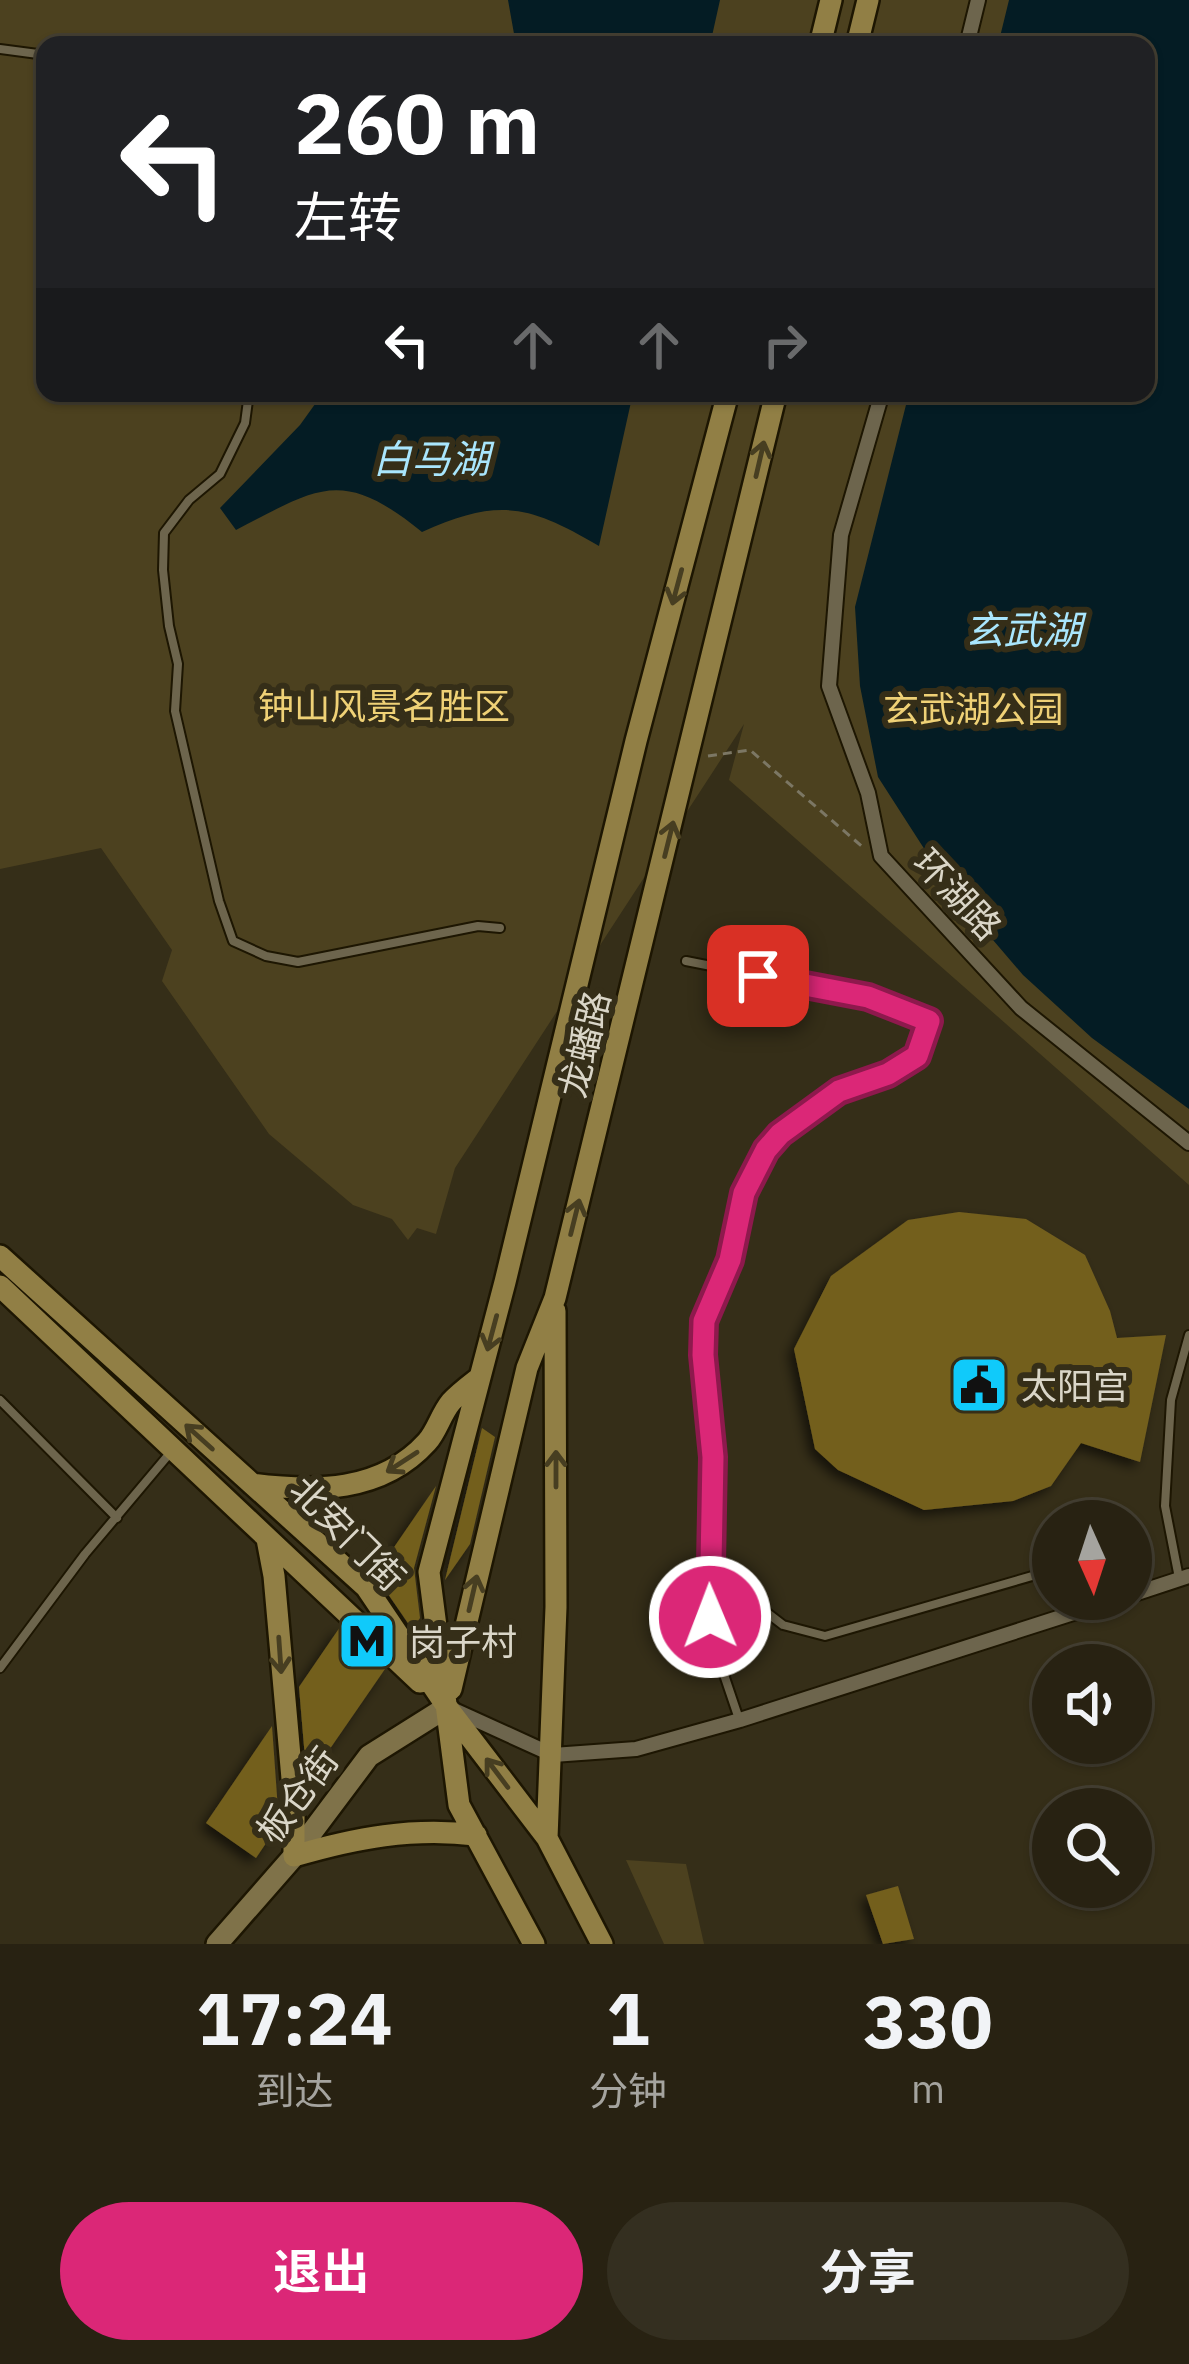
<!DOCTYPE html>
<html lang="zh">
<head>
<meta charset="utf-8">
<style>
	:root { --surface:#282212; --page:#342f20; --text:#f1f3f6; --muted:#a5a49f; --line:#443f32; --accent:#db2777 }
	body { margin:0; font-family:"IBM Plex Sans","Noto Sans SC",sans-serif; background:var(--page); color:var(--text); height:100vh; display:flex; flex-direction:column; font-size:45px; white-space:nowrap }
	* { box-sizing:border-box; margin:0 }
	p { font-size:39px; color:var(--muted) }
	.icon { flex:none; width:66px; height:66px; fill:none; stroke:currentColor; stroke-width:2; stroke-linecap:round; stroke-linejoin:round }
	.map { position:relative; height:1944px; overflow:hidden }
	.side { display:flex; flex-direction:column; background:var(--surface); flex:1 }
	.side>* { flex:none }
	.guide { position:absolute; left:36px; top:36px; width:1119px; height:366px; border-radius:24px; box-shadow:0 3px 9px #0004,0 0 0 3px var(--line); background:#202124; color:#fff; overflow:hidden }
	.needle { width:78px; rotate:177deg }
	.tools { position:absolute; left:1032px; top:1500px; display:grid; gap:24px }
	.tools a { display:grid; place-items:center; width:120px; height:120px; border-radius:50%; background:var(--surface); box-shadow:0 3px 9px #0004,0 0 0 3px var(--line); font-size:60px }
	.pin { position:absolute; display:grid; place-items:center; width:102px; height:102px; color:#fff; margin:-51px; border-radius:24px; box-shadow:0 6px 18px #0006 }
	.me { position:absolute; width:132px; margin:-66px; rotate:359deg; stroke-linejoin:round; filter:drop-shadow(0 0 9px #0008) }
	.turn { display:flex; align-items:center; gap:42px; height:252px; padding:0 60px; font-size:54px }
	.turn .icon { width:156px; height:156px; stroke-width:2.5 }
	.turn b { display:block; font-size:84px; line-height:102px }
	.lanes { display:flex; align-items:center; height:114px; padding:0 60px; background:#0003; justify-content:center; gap:60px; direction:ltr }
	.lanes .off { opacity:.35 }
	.eta { display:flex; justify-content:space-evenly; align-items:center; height:204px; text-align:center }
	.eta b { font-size:72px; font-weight:700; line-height:84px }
	.action { display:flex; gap:24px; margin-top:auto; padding:24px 60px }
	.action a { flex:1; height:138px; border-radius:72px; background:var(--accent); color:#fff; font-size:48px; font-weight:700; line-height:138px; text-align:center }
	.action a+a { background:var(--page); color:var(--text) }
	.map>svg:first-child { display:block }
	.green { fill:#4c411f; fill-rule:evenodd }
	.water { fill:#041c24 }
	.building { fill:#735f1f; filter:url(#shadow) }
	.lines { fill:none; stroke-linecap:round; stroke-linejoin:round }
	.service-casing { stroke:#1d1602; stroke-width:12 }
	.minor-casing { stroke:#1d1602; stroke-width:18 }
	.secondary-casing { stroke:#1d1602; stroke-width:26 }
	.primary-casing { stroke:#1d1602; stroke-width:26 }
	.path { stroke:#7c7764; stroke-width:3; stroke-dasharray:9 6; stroke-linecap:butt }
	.service { stroke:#6d654d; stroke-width:8 }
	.minor { stroke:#6d654d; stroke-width:14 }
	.secondary { stroke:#7f7249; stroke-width:21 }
	.primary { stroke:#917f45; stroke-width:21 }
	.oneway { stroke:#473e21 }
	.route-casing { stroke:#8e194d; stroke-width:30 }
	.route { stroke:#db2777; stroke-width:21 }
	.labels { text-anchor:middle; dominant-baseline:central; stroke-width:12; stroke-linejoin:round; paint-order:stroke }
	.park-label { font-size:36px; fill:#efd176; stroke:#352e18 }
	.street-label { font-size:36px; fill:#dad6c8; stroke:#352e18 }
	.poi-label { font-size:36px; fill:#dad6c8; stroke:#352e18; text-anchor:start }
	.water-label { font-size:39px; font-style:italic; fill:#a9e6fd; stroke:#352e18 }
</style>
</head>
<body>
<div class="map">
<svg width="1189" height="1944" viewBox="0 0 1189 1944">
	<defs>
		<filter id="shadow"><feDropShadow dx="-5.5" dy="5.5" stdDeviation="6" flood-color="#0009"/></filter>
	</defs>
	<rect width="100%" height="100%" fill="#352e18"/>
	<!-- green -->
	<path class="green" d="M0,0H1189V1185L729,780L744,724L455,1168L436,1234L417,1228L408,1240L392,1219L353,1205L269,1134L162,981L172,950L101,848L0,869ZM45,45H1146V393H45Z
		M626,1860L686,1864L704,1944H664Z"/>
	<!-- water -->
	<path class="water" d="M508,0H720L710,45H516Z
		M1009,0H1189V1109L1092,1038L1023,975L952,892L878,777L860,686L855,607L909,393H1146V45H998Z
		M323,393H633L599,546C528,504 498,498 422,532C342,467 319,487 236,530L220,508L300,425Z"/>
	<!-- building -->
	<path class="building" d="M959,1212L1026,1219L1085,1255L1110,1311L1117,1338L1166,1335L1140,1462L1081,1443L1051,1486L1013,1501L924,1510L838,1470L815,1449L794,1349L831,1276L908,1220Z
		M482,1428L495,1437L470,1544L445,1580Z
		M436,1486L414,1568L420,1618L412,1629L375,1575Z
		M340,1627L385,1669L307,1782L299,1687Z
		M272,1726L279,1824L256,1858L206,1823Z
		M898,1886L914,1939L883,1944L866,1895Z"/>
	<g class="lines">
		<!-- service casing -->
		<g class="service-casing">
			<path id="service" d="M0,49L38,54L45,62
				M249,393L245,423L220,474L189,500L164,533L163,570L169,626L178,664L175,711L219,901L233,941L266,956L298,962L478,926L500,928
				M686,961L868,997L929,1021L917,1056L888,1074L839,1091L791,1124L765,1150L744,1193L730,1260L704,1321L703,1355L713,1457L710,1617L716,1651L739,1719
				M0,1400L117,1518
				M1131,1547L1134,1546
				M710,1569L783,1625L825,1636L1053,1570
				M1179,1578L1165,1506L1171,1400L1189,1335
				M0,1668L85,1554L170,1453"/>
		</g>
		<!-- minor casing -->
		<g class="minor-casing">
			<path id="minor" d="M967,45L978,0
				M882,393L841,535L829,686L868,793L881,856L1021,1008L1189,1143
				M1131,1595L1189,1576
				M452,1709L553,1755L636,1749L740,1720L1117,1599"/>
		</g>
		<!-- secondary casing -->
		<g class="secondary-casing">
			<path id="secondary" d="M217,1944L294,1856L369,1756L447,1707"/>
		</g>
		<!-- primary casing -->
		<g class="primary-casing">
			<path id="primary" d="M820,45L831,0
				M857,45L868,0
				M0,1256L366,1587L447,1707L547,1838L602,1944
				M0,1286L420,1682
				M252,1484C314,1492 381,1493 427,1442C437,1431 441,1414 451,1402C459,1393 470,1385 479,1378
				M267,1539L274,1576L294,1801V1856C355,1838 413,1827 476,1835
				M451,1689L527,1368L555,1298L776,393
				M547,1838L556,1607L555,1311
				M534,1944L459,1805L429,1572L505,1282L636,741L728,393"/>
		</g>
		<!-- path -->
		<path class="path" d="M708,756L750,750L865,849"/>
		<!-- service -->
		<use href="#service" class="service"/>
		<!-- minor -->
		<use href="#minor" class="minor"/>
		<!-- secondary -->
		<use href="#secondary" class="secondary"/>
		<!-- primary -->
		<use href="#primary" class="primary"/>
	</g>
	<!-- one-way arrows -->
	<defs><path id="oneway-shaft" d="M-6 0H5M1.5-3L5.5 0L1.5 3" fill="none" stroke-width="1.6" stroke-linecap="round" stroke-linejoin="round" transform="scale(3)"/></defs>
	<g class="oneway">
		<use href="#oneway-shaft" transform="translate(760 459) rotate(-77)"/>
		<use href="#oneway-shaft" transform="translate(677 587) rotate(105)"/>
		<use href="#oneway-shaft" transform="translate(669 839) rotate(-76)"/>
		<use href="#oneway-shaft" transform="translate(575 1217) rotate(-76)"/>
		<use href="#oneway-shaft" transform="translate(492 1333) rotate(105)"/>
		<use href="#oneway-shaft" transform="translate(199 1437) rotate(-138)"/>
		<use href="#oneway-shaft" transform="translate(402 1462) rotate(147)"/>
		<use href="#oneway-shaft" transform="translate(556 1469) rotate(-90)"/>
		<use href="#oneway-shaft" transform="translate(473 1593) rotate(-77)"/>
		<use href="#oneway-shaft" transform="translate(280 1655) rotate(86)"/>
		<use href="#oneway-shaft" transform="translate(497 1773) rotate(-127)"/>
	</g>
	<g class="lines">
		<!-- route casing -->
		<g class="route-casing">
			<path id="route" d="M710,1617L713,1457L703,1355L704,1321L730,1260L744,1193L766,1150L780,1134L839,1091L888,1074L917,1056L929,1021L868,997L758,976"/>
		</g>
		<!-- route -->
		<use href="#route" class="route"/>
	</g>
	<!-- icons -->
	<defs>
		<g id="civic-square" transform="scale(3)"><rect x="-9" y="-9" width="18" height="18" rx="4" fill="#10cafa" stroke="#352e18"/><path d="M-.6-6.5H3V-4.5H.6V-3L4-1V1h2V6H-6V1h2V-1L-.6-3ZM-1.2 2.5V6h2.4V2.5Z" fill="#111"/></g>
		<g id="metro-square" transform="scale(3)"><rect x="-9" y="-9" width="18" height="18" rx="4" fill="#10cafa" stroke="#352e18"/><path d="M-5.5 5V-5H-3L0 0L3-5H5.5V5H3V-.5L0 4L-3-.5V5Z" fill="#111"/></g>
	</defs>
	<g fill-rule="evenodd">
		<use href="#civic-square" x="979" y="1385"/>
		<use href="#metro-square" x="367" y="1641"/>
	</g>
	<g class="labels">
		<!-- park labels -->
		<g class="park-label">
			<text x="384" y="705">钟山风景名胜区</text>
			<text x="973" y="708">玄武湖公园</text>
		</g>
		<!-- street labels -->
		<g class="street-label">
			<text transform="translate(958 894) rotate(47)">环湖路</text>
			<text transform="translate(584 1044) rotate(-76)">龙蟠路</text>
			<text transform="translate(348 1533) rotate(45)">北安门街</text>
			<text transform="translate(297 1795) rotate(-53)">板仓街</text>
		</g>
		<!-- poi labels -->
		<g class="poi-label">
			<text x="1021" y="1385">太阳宫</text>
			<text x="409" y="1641">岗子村</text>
		</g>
		<!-- water labels -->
		<g class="water-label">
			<text x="431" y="458">白马湖</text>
			<text x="1023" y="629">玄武湖</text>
		</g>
	</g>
</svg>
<div class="tools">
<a><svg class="needle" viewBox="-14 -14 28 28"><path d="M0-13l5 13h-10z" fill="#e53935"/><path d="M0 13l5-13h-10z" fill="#a5a49f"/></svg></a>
<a><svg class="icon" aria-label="sound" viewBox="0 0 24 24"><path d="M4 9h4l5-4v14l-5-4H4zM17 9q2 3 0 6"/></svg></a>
<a><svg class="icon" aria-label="search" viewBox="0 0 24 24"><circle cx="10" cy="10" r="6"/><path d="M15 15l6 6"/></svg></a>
</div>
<div class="pin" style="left:758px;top:976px;background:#d93025"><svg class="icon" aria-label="arrive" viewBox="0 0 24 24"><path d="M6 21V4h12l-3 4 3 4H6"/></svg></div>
<svg class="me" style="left:710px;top:1617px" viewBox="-20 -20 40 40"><circle r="17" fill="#db2777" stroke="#fff" stroke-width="3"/><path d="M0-11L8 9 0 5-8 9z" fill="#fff"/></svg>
<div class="guide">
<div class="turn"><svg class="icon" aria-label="left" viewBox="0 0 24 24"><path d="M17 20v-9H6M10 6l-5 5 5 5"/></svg><div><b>260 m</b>左转</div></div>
<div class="lanes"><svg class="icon" aria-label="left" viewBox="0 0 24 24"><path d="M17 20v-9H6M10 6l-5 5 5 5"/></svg><svg class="icon off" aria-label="ahead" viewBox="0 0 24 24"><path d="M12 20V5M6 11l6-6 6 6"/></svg><svg class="icon off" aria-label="ahead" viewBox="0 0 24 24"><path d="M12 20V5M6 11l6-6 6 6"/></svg><svg class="icon off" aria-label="right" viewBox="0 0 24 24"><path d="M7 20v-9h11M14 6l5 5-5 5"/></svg></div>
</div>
</div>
<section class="side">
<div class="eta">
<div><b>17:24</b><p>到达</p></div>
<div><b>1</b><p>分钟</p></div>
<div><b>330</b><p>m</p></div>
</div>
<div class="action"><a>退出</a><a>分享</a></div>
</section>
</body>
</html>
